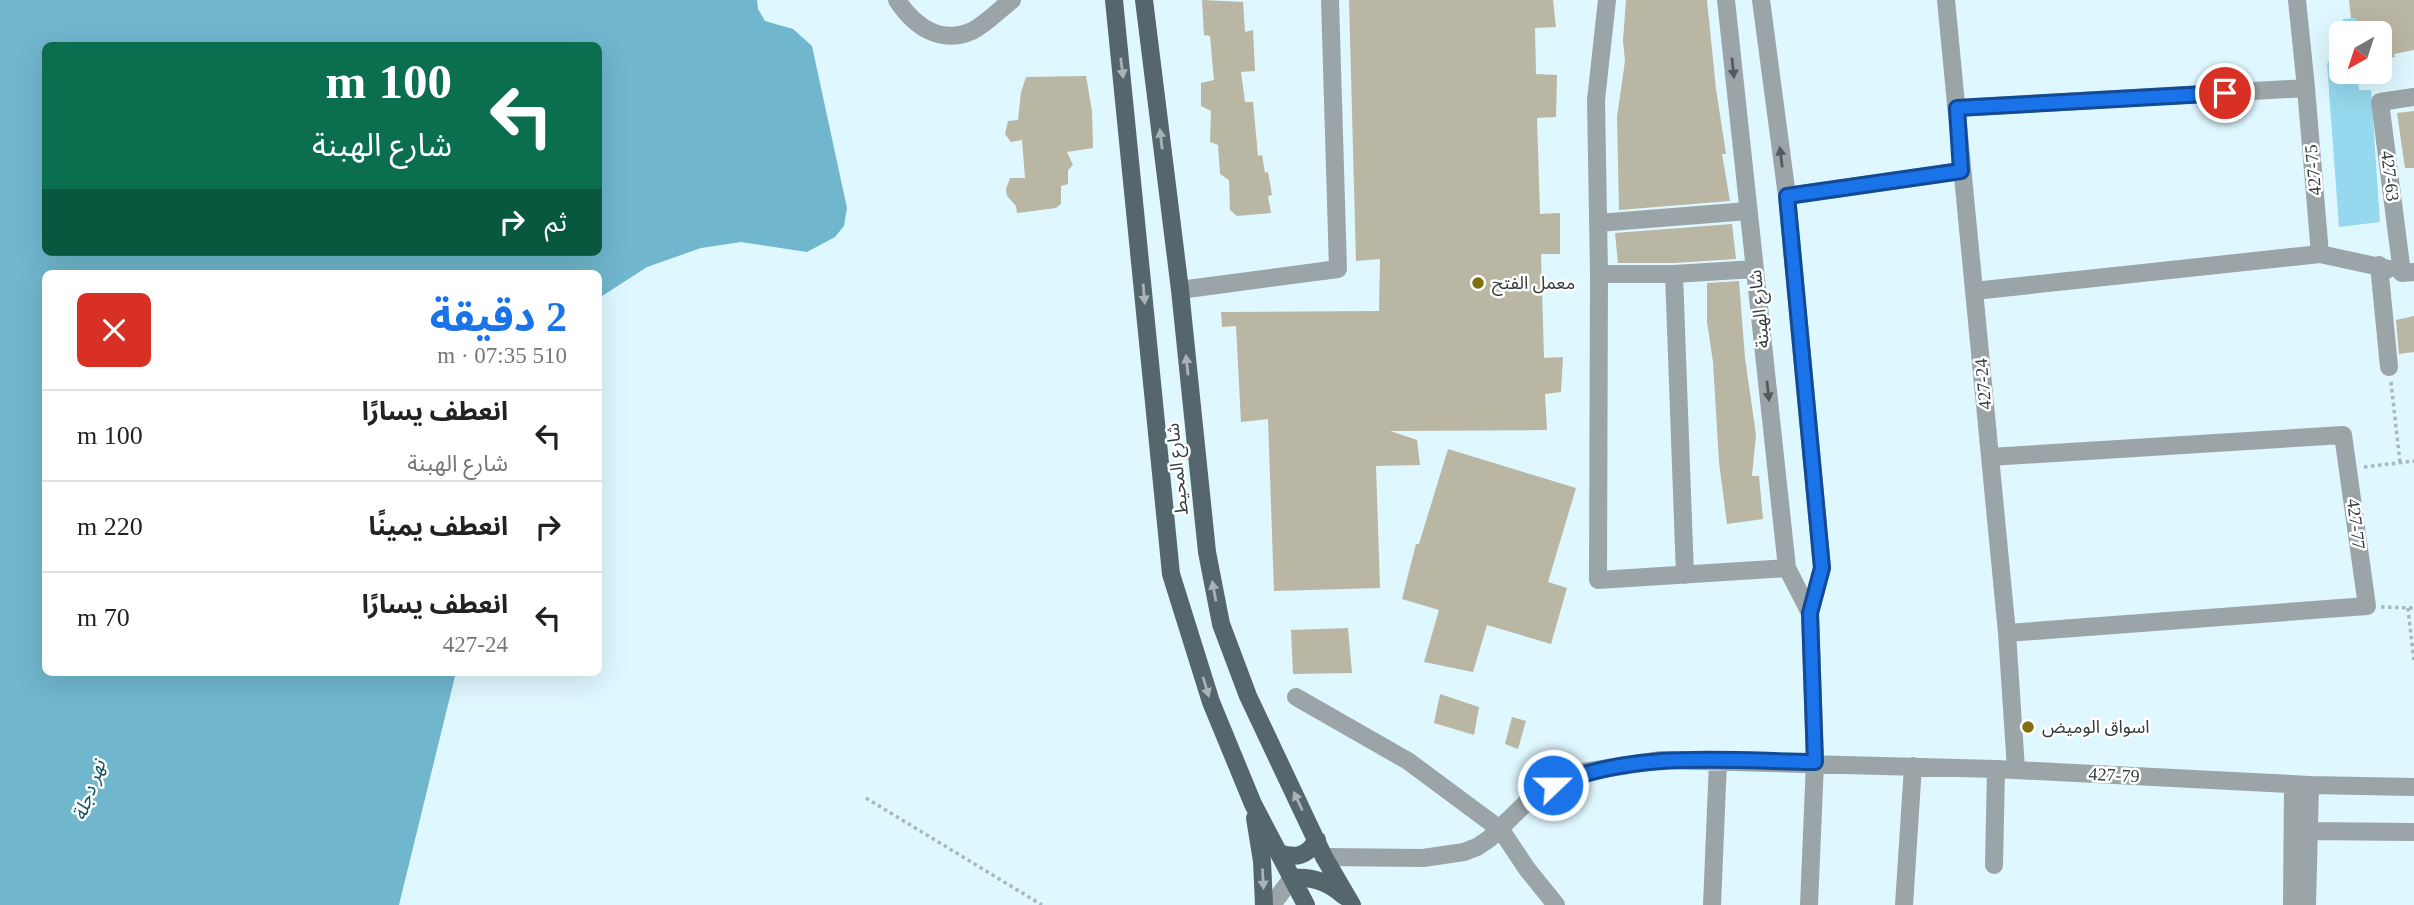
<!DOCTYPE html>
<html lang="ar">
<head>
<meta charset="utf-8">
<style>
	:root { --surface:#fff; --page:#f2f2f2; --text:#222; --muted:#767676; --line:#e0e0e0; --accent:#1a73e8 }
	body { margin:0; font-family:"Times New Roman","Noto Sans Arabic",serif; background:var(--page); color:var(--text); direction:rtl; height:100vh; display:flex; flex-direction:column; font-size:26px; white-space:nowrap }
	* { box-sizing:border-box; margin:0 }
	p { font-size:23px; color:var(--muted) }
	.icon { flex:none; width:38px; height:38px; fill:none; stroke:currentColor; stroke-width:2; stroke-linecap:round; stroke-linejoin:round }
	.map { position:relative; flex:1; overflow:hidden; direction:ltr }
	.sheet { position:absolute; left:42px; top:270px; width:560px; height:406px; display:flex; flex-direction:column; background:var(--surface); border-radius:10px; box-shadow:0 7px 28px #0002; direction:rtl }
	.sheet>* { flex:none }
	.guide { position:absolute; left:42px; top:42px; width:560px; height:214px; border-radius:10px; box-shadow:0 7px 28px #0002; direction:rtl; background:#0b6e4f; color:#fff; overflow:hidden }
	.needle { width:46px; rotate:219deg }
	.fabs { position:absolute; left:2329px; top:21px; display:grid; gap:14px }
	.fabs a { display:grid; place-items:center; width:63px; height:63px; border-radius:10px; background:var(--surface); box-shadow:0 7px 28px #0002; font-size:35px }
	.pin { position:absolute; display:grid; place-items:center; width:60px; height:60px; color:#fff; margin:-30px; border:4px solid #fff; border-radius:50%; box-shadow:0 2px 7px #0007 }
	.me { position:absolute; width:77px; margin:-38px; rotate:68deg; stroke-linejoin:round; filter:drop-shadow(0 0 5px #0008) }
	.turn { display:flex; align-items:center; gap:24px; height:147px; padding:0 35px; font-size:32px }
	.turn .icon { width:91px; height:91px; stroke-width:2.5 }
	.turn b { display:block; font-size:49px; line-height:60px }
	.then { display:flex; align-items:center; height:66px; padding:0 35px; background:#0003; gap:14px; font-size:26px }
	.round { display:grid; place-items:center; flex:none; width:74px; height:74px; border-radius:10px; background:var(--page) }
	.headline { display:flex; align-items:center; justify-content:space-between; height:119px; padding:0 35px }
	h1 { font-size:42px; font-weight:700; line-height:52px; color:var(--accent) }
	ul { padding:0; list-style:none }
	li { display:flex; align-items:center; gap:21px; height:91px; padding:0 35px; border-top:2px solid var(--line) }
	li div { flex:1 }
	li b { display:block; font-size:26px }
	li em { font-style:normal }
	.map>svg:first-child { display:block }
	.green { fill:#96d8ed }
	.water { fill:#70b6cd; fill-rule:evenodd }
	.building { fill:#b9b6a3 }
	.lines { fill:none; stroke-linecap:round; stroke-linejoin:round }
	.path { stroke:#a6b9bf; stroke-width:3.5; stroke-dasharray:3.5 3.5; stroke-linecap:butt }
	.minor { stroke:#9ba5a8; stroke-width:18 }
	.major { stroke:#55666c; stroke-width:18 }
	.oneway { fill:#aab2b6 }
	.oneway2 { fill:#525b5e }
	.route-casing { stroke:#114b97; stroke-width:18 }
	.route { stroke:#1a73e8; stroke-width:12 }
	.poi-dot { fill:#7f6f0d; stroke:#fff; stroke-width:2.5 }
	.labels { text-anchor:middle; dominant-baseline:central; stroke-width:5; stroke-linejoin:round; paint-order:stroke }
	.street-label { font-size:18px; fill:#323b3e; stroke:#fff }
	.poi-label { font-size:18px; fill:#323b3e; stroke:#fff; text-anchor:start }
	.water-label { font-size:19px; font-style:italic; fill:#114e5e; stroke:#fff }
</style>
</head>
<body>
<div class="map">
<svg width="2414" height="905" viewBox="0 0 2414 905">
	<rect width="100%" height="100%" fill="#dff7ff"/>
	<!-- green -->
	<path class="green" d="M2356,18L2357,33H2344L2343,19Z
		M2341,38L2342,72H2358L2359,90H2371L2380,222L2339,227L2327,64Z"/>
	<!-- water -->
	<path class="water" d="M0,0H757L758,9L765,21L793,29L812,46L847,208L844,226L835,237L807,252L741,242L701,248L647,267L599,298L598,273H46V672H456L399,905H0ZM46,46H598V252H46Z"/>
	<!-- building -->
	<path class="building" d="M1202,0L1243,2L1245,32L1253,30L1255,71L1241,72L1245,102H1253L1258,156L1262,155L1265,173L1268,172L1272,195L1268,196L1271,213L1237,216L1230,210L1229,180L1220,174L1218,145L1210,142L1211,111L1201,106V83L1214,80L1210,36L1204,35Z
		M1349,0H1553L1556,27L1535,28L1536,74L1557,75L1556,117L1537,118L1540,214L1560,213V254H1541L1544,358L1563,357L1561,392L1545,394L1547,430L1390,431L1417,440L1420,465L1376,466L1380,588L1274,591L1268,419L1241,422L1236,326L1222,327L1221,312L1379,311L1380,259L1356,261Z
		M1626,0H1707L1716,89L1726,154H1722L1730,201L1619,210L1617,117L1625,61L1623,41Z
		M2349,0H2414V50L2394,54L2395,57L2380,60V33H2357L2356,18H2351Z
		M1086,76L1092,111L1093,148L1067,152L1073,165L1068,170V184L1061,186V204L1056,208L1017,213L1016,206L1007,196L1006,189L1010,178H1025L1022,140L1011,142L1005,134L1008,121L1018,120L1021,92L1026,77Z
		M2414,111V168H2405L2397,113Z
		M1732,224L1736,259L1674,263H1618L1615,233Z
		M1739,281L1745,358L1756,435L1752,476H1759L1763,519L1727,524L1719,462L1713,362L1707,322V283Z
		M2414,316V352L2399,354L2396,320Z
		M1448,449L1576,488L1548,582L1567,588L1551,644L1487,625L1473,672L1424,662L1439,610L1402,599L1416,544H1419Z
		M1348,628L1352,673L1293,674L1291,630Z
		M1440,694L1479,707L1474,735L1434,723Z
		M1512,717L1526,721L1518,749L1505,744Z"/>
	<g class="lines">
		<!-- path -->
		<path class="path" d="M2391,382L2400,463
			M2364,467L2414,461
			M2381,607L2414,608
			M2408,608L2414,662
			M866,798L1042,905"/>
		<!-- minor -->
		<path class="minor" d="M897,0C914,26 940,45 972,31C986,24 999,10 1012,0
			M1607,0L1596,100L1599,274L1598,580L1787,568
			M1726,0L1787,568L1810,613
			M1761,0L1787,196L1822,568L1810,613L1815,762L1809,905
			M1946,0L2007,633L2016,769
			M2297,0L2306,88
			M2414,97L2380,102L2402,273L2414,272
			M1957,108L2306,88L2320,254L1974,291
			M1787,196L1961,171
			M1598,223L1748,211
			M2320,254L2389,269
			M2379,265L2389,367
			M1599,274H1674L1755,269
			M1674,274L1685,575
			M1180,290L1338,269L1330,0
			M1990,457L2343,435L2367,606L2007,633
			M1296,697L1408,761L1501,830L1527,869L1556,905
			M2309,831L2414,832
			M1324,857L1423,858L1464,852L1477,847L1489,839L1528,801L1553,785L1583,772L1661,760L1996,769L2310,785L2414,787
			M1994,865L1996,769
			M1272,905L1292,878
			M1712,905L1718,761
			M1904,905L1913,766
			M2292,905L2293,784
			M2307,905L2310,785"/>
		<!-- major -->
		<path class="major" d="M1114,0L1171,574L1211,702L1253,804L1306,905
			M1144,0L1180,290L1207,552L1221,624L1248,696L1324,857L1352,905
			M1255,818L1262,861L1264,905
			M1279,853C1296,859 1307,856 1317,840
			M1292,878C1312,876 1329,882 1344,896"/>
	</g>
	<!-- one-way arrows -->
	<defs><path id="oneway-solid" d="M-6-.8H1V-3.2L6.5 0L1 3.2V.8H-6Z" transform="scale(1.75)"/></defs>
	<g class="oneway">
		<use href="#oneway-solid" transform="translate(1122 68) rotate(83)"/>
		<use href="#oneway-solid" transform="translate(1161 139) rotate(-97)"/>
		<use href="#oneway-solid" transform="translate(1144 294) rotate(85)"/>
		<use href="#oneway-solid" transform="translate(1187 365) rotate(-96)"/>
		<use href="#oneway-solid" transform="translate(1214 591) rotate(-101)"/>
		<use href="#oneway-solid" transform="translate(1206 687) rotate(73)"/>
		<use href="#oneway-solid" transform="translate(1298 801) rotate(-115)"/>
		<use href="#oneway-solid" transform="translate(1263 879) rotate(87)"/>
	</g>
	<g class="oneway2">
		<use href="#oneway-solid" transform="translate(1733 68) rotate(84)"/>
		<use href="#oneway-solid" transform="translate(1781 157) rotate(-97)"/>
		<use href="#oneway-solid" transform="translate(1768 391) rotate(84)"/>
	</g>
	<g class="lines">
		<!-- route casing -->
		<g class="route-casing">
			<path id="route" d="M1553,785C1637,750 1726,761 1815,762L1810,613L1822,568L1787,196L1961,171L1957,108L2225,93"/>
		</g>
		<!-- route -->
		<use href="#route" class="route"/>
	</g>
	<!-- markers -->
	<g class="poi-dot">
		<circle cx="1478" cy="283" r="7"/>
		<circle cx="2028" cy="727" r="7"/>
	</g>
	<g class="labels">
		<!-- street labels -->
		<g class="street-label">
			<text transform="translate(2313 170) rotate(-95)">427-75</text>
			<text transform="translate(2390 176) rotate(83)">427-63</text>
			<text transform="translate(1759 309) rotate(-96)">شارع الهبنة</text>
			<text transform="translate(1983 384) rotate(-95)">427-24</text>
			<text transform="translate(1177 469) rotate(-96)">شارع المحيط</text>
			<text transform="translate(2356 524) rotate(83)">427-77</text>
			<text transform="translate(2114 775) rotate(3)">427-79</text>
		</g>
		<!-- poi labels -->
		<g class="poi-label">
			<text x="1492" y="283">معمل الفتح</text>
			<text x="2042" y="727">اسواق الوميض</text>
		</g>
		<!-- water labels -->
		<g class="water-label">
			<text transform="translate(89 790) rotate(-70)">نهر دجلة</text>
		</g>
	</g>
</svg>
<div class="fabs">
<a><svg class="needle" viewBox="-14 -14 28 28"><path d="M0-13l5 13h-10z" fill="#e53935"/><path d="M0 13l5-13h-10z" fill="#767676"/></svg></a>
</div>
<div class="pin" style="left:2225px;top:93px;background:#d93025"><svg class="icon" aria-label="arrive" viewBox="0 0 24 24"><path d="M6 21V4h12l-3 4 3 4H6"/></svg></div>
<svg class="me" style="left:1553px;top:785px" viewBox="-20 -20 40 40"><circle r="17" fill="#1a73e8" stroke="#fff" stroke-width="3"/><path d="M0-11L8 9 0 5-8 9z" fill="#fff"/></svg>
<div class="guide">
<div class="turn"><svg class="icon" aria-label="left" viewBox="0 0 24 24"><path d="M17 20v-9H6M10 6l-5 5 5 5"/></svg><div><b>100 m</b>شارع الهبنة</div></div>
<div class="then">ثم<svg class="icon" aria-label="right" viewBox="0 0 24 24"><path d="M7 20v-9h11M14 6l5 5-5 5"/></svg></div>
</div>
<section class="sheet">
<div class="headline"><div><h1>2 دقيقة</h1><p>510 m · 07:35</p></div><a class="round" style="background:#d93025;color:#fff"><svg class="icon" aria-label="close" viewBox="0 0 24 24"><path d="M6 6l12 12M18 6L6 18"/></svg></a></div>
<ul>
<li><svg class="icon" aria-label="left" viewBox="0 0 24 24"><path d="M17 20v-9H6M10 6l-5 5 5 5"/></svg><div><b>انعطف يسارًا</b><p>شارع الهبنة</p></div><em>100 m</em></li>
<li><svg class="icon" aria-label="right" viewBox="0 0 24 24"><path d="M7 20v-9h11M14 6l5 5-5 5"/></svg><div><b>انعطف يمينًا</b></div><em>220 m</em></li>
<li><svg class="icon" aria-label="left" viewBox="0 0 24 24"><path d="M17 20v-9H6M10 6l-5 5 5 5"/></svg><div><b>انعطف يسارًا</b><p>427-24</p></div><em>70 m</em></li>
</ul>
</section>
</div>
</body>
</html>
